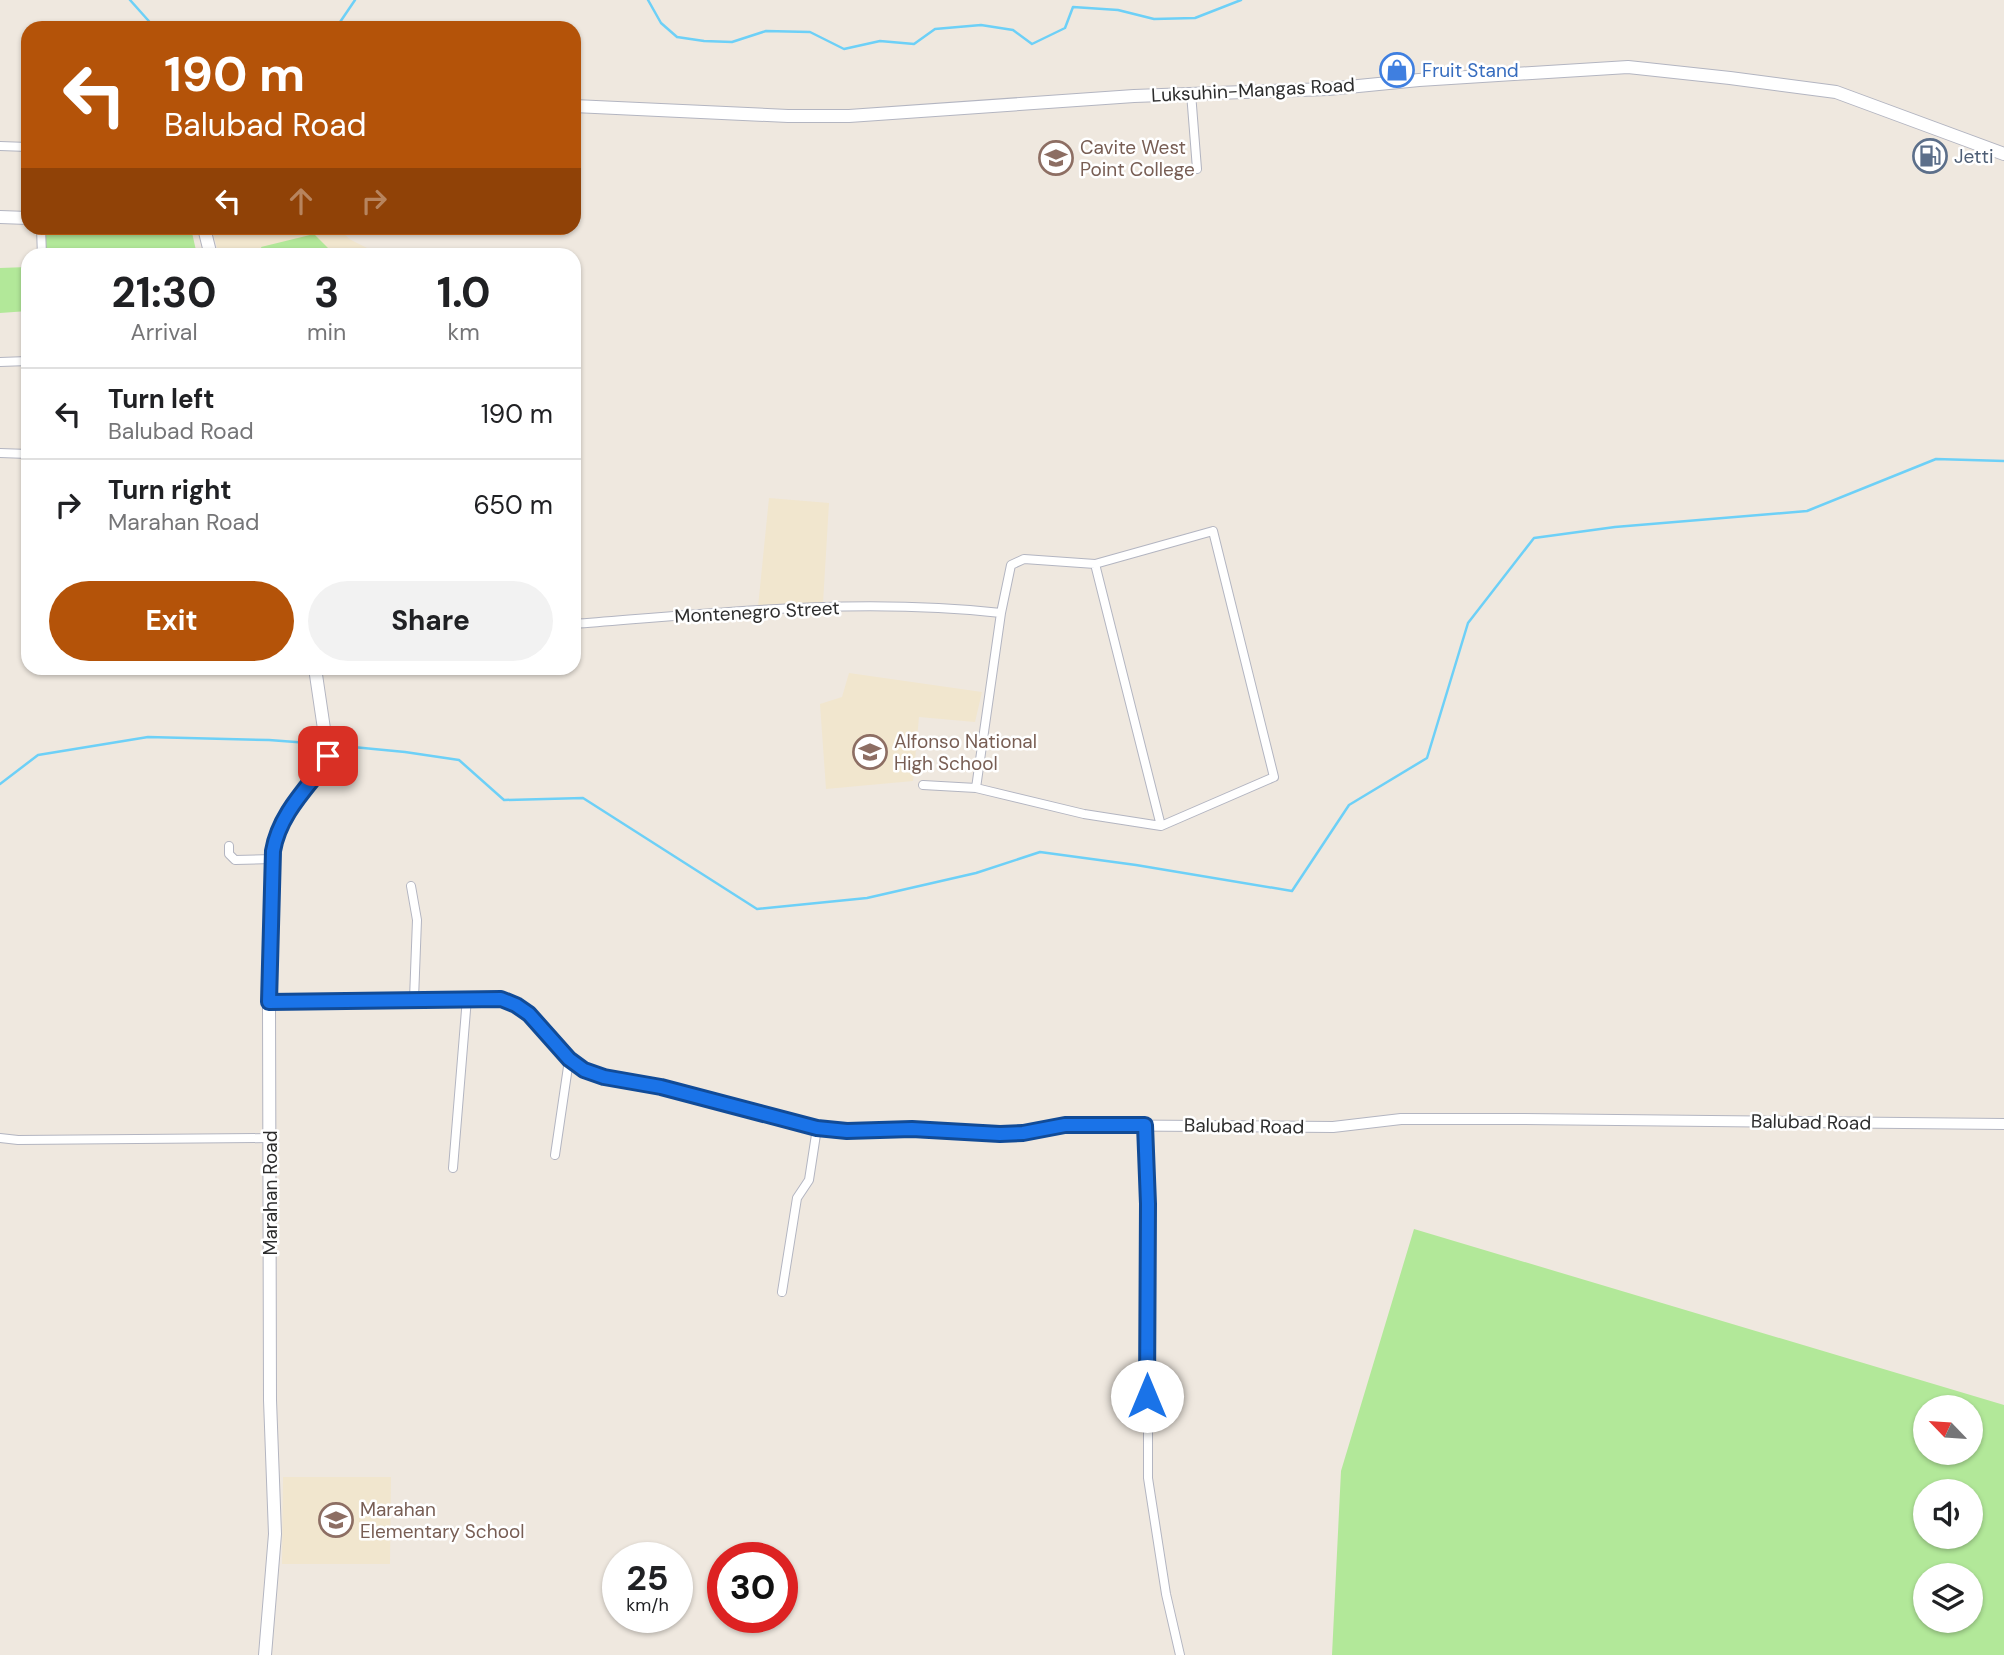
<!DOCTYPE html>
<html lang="en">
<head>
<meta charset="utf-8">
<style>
	:root { --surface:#fff; --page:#f2f2f2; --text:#202124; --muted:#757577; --line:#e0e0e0; --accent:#b45309 }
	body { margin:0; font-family:"DM Sans",sans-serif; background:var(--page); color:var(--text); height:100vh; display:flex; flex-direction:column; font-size:26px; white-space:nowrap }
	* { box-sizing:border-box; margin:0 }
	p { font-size:23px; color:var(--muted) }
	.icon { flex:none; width:38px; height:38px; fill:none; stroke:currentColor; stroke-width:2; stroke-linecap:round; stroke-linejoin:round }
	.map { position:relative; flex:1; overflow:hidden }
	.sheet { position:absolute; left:21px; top:248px; width:560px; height:427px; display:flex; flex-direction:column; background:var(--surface); border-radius:21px; box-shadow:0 2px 5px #0004 }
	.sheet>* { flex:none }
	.hud { position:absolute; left:21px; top:21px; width:560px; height:214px; border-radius:21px; box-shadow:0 2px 5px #0004; background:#b45309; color:#fff; overflow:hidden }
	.needle { width:46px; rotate:295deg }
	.buttons { position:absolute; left:1913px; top:1395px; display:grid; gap:14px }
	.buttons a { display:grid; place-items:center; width:70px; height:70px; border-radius:50%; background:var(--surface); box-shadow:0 2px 5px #0004; font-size:35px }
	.speed { position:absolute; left:602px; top:1542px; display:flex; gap:14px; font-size:35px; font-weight:700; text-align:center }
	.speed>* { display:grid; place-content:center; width:91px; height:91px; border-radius:50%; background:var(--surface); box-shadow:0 2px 5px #0004; line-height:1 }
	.speed small { font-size:18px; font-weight:400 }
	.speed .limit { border:10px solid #d22; background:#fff; color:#111 }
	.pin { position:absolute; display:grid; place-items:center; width:60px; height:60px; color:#fff; margin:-30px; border-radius:14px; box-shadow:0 4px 10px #0006 }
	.me { position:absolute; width:77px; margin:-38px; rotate:0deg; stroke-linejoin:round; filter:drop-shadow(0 0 5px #0008) }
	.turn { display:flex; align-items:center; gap:24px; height:147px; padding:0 28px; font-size:32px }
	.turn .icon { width:91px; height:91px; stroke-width:2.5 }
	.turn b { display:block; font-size:49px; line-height:60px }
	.lanes { display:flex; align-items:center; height:66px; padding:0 28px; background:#0003; justify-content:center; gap:35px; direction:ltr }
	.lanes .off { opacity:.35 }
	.eta { display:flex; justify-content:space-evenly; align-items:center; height:119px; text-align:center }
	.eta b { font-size:42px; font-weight:700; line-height:49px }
	.button { display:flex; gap:14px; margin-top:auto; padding:14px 28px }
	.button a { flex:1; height:80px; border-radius:42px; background:var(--accent); color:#fff; font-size:28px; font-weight:700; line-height:80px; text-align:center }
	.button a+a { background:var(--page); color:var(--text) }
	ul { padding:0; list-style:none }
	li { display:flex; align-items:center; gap:21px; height:91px; padding:0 28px; border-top:2px solid var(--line) }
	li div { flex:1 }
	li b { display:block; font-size:26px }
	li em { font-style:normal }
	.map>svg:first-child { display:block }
	.education { fill:#f1e6ce }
	.green { fill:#b2e899; fill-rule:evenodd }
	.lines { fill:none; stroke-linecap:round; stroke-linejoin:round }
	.stream { stroke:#6dd0f7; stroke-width:2.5 }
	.minor-casing { stroke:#b3b5c1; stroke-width:10 }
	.tertiary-casing { stroke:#b3b5c1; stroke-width:12 }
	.secondary-casing { stroke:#b3b5c1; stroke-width:14 }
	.minor { stroke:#fff; stroke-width:8 }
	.tertiary { stroke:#fff; stroke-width:10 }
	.secondary { stroke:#fff; stroke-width:12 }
	.route-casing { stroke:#114b97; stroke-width:18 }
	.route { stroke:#1a73e8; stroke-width:12 }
	.labels { text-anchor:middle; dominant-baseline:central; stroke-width:5; stroke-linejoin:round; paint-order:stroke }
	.shop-label { font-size:19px; fill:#366cbe; stroke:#fff; text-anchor:start }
	.street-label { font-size:19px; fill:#2d2d2d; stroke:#fff }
	.education-label { font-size:19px; fill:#785e54; stroke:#fff; text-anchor:start }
	.service-label { font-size:19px; fill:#4e5e75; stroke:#fff; text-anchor:start }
</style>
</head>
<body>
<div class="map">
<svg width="2004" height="1655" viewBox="0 0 2004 1655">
	<rect width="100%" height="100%" fill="#efe8df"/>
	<!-- education -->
	<path class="education" d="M212,228H337L351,240L373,251L416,255H219Z
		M769,498L829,503L823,603L758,607Z
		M849,673L982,692L975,722L919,717L913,781L826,789L820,704L842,697Z
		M283,1477H391L390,1564H282Z"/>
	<!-- green -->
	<path class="green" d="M116,228H191L197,255H45V231Z
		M314,234L335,255H264L261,247Z
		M28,267V311L0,313V268Z
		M1414,1229L2004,1405V1655H1332L1341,1471ZM1925,1407H1970V1452H1925ZM1925,1491H1970V1536H1925ZM1925,1575H1970V1620H1925Z"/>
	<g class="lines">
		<!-- stream -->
		<path class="stream" d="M130,0L155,28
			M648,0L661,23L677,37L704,41L732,42L766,31L810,32L844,49L880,41L914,44L935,29L981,25L1013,30L1032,44L1065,28L1073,7L1118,10L1154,19L1195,18L1241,0
			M336,28L355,0
			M332,745L405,752L459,760L504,800L583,798L757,909L867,898L976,873L1040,852L1136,865L1292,891L1349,805L1427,758L1468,623L1534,538L1615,527L1807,511L1936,459L2004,461
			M0,784L38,755L148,737L269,740L322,744"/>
		<!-- minor casing -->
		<g class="minor-casing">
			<path id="minor" d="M1191,93L1197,169
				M0,146L28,147
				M41,228L42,256
				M342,228L343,229
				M0,362L28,361
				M0,453L28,454
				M1095,564L1161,826
				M574,624C715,613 859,597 1001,613
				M923,785L976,788L1084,814L1161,826L1274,777L1213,531L1095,564L1024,559L1011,565L1001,613L976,788
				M229,846V854L235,860L273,859
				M411,886L417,920L414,999
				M1145,1125L1148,1204V1478L1166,1594L1180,1655
				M0,1138L18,1140L270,1138
				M555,1155L569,1060
				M453,1168L467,998
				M782,1292L797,1198L809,1180L817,1128"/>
		</g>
		<!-- tertiary casing -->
		<g class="tertiary-casing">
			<path id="tertiary" d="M269,1002L501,999L516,1005L529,1014L569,1060L585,1070L604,1077L661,1087L817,1128L847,1131L912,1129L1000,1134L1023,1133L1065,1125L1333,1127L1401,1119H1514L2004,1124"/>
		</g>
		<!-- secondary casing -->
		<g class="secondary-casing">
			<path id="secondary" d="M574,106L788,116H849L1134,96L1328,89L1419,80L1628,67L1730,78L1836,92L2004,154
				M0,217L28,218
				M204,228L211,256
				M265,1655L275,1534L270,1400L269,1002L273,851L281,822L325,764L328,756L315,668"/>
		</g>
		<!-- minor -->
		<use href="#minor" class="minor"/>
		<!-- tertiary -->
		<use href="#tertiary" class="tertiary"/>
		<!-- secondary -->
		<use href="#secondary" class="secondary"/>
	</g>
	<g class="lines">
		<!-- route casing -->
		<g class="route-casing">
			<path id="route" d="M328,756L325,764C304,791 279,816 273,851L269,1002L501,999L516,1005L529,1014L569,1059L584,1070L604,1077L661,1087L817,1128L847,1131L912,1129L1000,1134L1023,1133L1065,1125H1145L1148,1204L1147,1396"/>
		</g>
		<!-- route -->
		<use href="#route" class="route"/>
	</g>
	<!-- icons -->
	<defs>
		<g id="shop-ring" transform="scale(1.75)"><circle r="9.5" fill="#fff" stroke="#3f7fe0" stroke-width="1.5"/><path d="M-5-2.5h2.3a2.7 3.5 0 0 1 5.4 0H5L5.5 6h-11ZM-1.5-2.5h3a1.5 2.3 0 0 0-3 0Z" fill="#3f7fe0"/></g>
		<g id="fuel-ring" transform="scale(1.75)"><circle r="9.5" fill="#fff" stroke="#5c6f8a" stroke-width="1.5"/><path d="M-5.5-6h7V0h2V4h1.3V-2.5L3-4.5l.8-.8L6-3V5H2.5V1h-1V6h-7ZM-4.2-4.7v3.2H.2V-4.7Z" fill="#5c6f8a"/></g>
		<g id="university-ring" transform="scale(1.75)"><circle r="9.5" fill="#fff" stroke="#8d6e63" stroke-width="1.5"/><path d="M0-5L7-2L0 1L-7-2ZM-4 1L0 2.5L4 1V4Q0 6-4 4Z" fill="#8d6e63"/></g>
		<g id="school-ring" transform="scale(1.75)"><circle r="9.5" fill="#fff" stroke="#8d6e63" stroke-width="1.5"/><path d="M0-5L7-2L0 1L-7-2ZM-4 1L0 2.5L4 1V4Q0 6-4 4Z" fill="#8d6e63"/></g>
	</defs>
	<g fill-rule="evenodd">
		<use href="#shop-ring" x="1397" y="70"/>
		<use href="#fuel-ring" x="1930" y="156"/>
		<use href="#university-ring" x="1056" y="158"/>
		<use href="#school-ring" x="870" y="752"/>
		<use href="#school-ring" x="336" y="1520"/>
	</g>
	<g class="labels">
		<!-- shop labels -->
		<g class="shop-label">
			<text x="1422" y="70">Fruit Stand</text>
		</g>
		<!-- street labels -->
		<g class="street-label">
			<text transform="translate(1253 90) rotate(-3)">Luksuhin-Mangas Road</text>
			<text transform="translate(757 612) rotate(-3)">Montenegro Street</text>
			<text transform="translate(1811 1122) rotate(1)">Balubad Road</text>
			<text transform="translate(1244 1126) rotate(1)">Balubad Road</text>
			<text transform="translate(270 1193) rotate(-90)">Marahan Road</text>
		</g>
		<!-- education labels -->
		<g class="education-label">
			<text x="1080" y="147">Cavite West<tspan x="1080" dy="22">Point College</tspan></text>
			<text x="894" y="741">Alfonso National<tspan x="894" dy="22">High School</tspan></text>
			<text x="360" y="1509">Marahan<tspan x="360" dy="22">Elementary School</tspan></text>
		</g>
		<!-- service labels -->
		<g class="service-label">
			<text x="1954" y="156">Jetti</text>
		</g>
	</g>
</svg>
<div class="buttons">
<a><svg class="needle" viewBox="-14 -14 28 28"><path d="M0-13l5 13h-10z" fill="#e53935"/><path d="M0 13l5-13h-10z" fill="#757577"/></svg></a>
<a><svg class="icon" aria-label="sound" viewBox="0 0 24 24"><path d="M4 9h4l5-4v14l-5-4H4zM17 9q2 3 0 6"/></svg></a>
<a><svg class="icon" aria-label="layers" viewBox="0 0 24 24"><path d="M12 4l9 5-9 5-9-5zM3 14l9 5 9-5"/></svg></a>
</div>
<div class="speed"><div>25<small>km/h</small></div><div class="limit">30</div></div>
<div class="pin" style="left:328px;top:756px;background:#d93025"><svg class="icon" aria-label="arrive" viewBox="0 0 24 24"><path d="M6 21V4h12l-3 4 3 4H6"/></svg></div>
<svg class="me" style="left:1147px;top:1396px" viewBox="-20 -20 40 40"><circle r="19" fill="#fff"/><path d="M0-13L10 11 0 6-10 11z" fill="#1a73e8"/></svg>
<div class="hud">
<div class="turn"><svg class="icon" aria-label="left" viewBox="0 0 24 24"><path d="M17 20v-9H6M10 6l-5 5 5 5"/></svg><div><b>190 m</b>Balubad Road</div></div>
<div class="lanes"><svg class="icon" aria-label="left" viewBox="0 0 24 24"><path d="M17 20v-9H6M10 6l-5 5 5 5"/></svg><svg class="icon off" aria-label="ahead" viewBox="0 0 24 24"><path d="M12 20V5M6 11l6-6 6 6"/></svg><svg class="icon off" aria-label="right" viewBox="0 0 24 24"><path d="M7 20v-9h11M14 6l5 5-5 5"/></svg></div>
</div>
<section class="sheet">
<div class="eta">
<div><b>21:30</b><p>Arrival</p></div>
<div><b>3</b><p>min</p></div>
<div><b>1.0</b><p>km</p></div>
</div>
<ul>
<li><svg class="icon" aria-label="left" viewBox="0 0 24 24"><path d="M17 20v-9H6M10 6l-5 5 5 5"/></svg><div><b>Turn left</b><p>Balubad Road</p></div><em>190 m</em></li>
<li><svg class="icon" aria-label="right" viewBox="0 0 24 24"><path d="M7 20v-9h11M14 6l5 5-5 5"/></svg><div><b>Turn right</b><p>Marahan Road</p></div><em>650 m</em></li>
</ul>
<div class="button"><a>Exit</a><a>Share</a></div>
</section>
</div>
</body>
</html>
